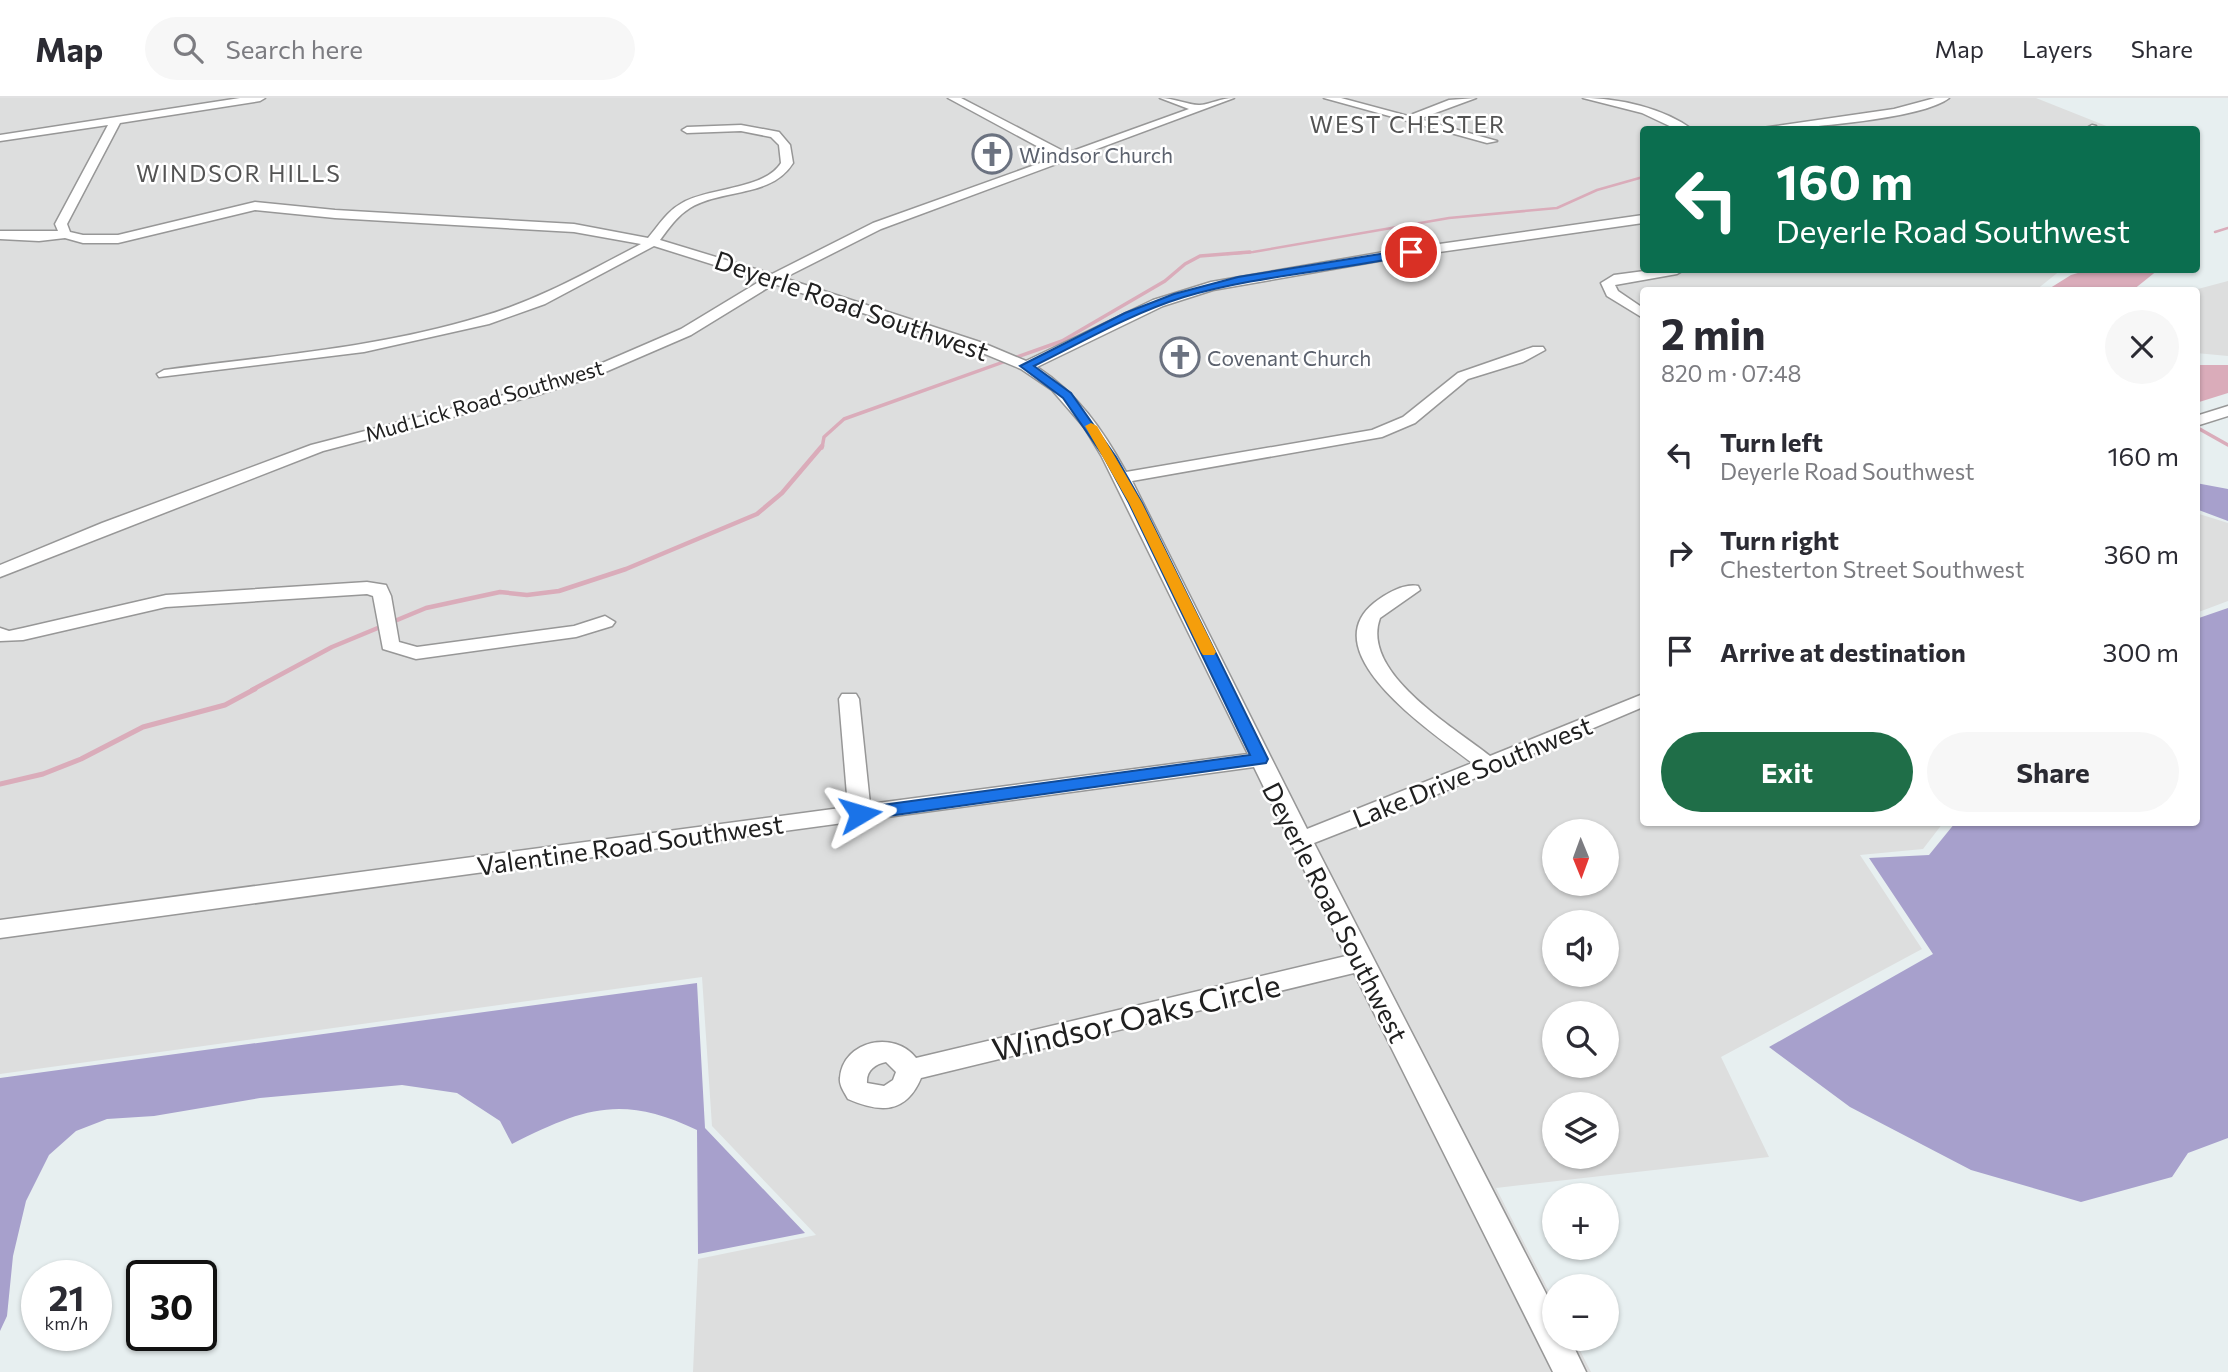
<!DOCTYPE html>
<html lang="en">
<head>
<meta charset="utf-8">
<style>
	:root { --surface:#fff; --page:#f7f7f7; --text:#2b2b33; --muted:#7c7c81; --line:#e1e1e2; --accent:#1f6e48 }
	body { margin:0; font-family:Commissioner,sans-serif; background:var(--page); color:var(--text); height:100vh; display:flex; flex-direction:column; font-size:26px; white-space:nowrap }
	* { box-sizing:border-box; margin:0 }
	p { font-size:23px; color:var(--muted) }
	.icon { flex:none; width:38px; height:38px; fill:none; stroke:currentColor; stroke-width:2; stroke-linecap:round; stroke-linejoin:round }
	.map { position:relative; flex:1; overflow:hidden }
	.drawer { position:absolute; left:1640px; top:189px; width:560px; height:539px; display:flex; flex-direction:column; background:var(--surface); border-radius:7px; box-shadow:0 2px 5px #0004 }
	.drawer>* { flex:none }
	.guide { position:absolute; left:1640px; top:28px; width:560px; height:147px; border-radius:7px; box-shadow:0 2px 5px #0004; background:#0b6e4f; color:#fff; overflow:hidden }
	.needle { width:46px; rotate:179deg }
	.fabs { position:absolute; left:1542px; top:721px; display:grid; gap:14px }
	.fabs a { display:grid; place-items:center; width:77px; height:77px; border-radius:50%; background:var(--surface); box-shadow:0 2px 5px #0004; font-size:35px }
	.speed { position:absolute; left:21px; top:1162px; display:flex; gap:14px; font-size:35px; font-weight:700; text-align:center }
	.speed>* { display:grid; place-content:center; width:91px; height:91px; border-radius:50%; background:var(--surface); box-shadow:0 2px 5px #0004; line-height:1 }
	.speed small { font-size:18px; font-weight:400 }
	.speed .limit { border:4px solid #111; border-radius:10px; background:#fff; color:#111 }
	.pin { position:absolute; display:grid; place-items:center; width:60px; height:60px; color:#fff; margin:-30px; border:4px solid #fff; border-radius:50%; box-shadow:0 2px 7px #0007 }
	.me { position:absolute; width:77px; margin:-38px; rotate:83deg; stroke-linejoin:round; filter:drop-shadow(0 0 5px #0008) }
	.turn { display:flex; align-items:center; gap:24px; height:147px; padding:0 21px; font-size:32px }
	.turn .icon { width:91px; height:91px; stroke-width:2.5 }
	.turn b { display:block; font-size:49px; line-height:60px }
	.round { display:grid; place-items:center; flex:none; width:74px; height:74px; border-radius:37px; background:var(--page) }
	.headline { display:flex; align-items:center; justify-content:space-between; height:119px; padding:0 21px }
	h1 { font-size:42px; font-weight:700; line-height:52px }
	.button { display:flex; gap:14px; margin-top:auto; padding:14px 21px }
	.button a { flex:1; height:80px; border-radius:42px; background:var(--accent); color:#fff; font-size:28px; font-weight:700; line-height:80px; text-align:center }
	.button a+a { background:var(--page); color:var(--text) }
	ul { padding:0; list-style:none }
	li { display:flex; align-items:center; gap:21px; height:98px; padding:0 21px }
	li div { flex:1 }
	li b { display:block; font-size:26px }
	li em { font-style:normal }
	header { display:flex; align-items:center; gap:42px; box-sizing:border-box; height:98px; padding:0 35px; background:var(--surface); border-bottom:2px solid var(--line) }
	header strong { font-size:33px }
	nav { display:flex; gap:38px; margin-inline-start:auto; font-size:24px }
	.search { width:490px; height:63px; background:var(--page); display:flex; align-items:center; gap:18px; box-sizing:border-box; padding:0 24px; border-radius:38px; color:var(--muted); font-size:26px }
	.map>svg:first-child { display:block }
	.residential { fill:#dddede; fill-rule:evenodd }
	.forest { fill:#a7a0cc }
	.water { fill:#daacba }
	.lines { fill:none; stroke-linecap:round; stroke-linejoin:round }
	.stream-far3 { stroke:#daacba; stroke-width:2.5 }
	.stream-far2 { stroke:#daacba; stroke-width:3.5 }
	.stream-far1 { stroke:#daacba; stroke-width:4.5 }
	.stream { stroke:#daacba; stroke-width:5 }
	.minor-casing { stroke:#979797; stroke-width:3 }
	.minor { fill:#fff; fill-rule:evenodd }
	.route { fill:#1a73e8; stroke:#114b97; stroke-width:2 }
	.slow { fill:#f59e0b }
	.labels { text-anchor:middle; dominant-baseline:central; stroke-width:5; stroke-linejoin:round; paint-order:stroke }
	.far-worship-label { font-size:21px; fill:#5b616d; stroke:#fff; text-anchor:start }
	.far-street-label { font-size:21px; fill:#202020; stroke:#fff }
	.far-neighbourhood-label { font-size:23px; letter-spacing:2px; fill:#535353; stroke:#fff }
	.street-label { font-size:26px; fill:#202020; stroke:#fff }
	.near-street-label { font-size:32px; fill:#202020; stroke:#fff }
</style>
</head>
<body>
<header>
<strong>Map</strong>
<div class="search"><svg class="icon" aria-label="search" viewBox="0 0 24 24"><circle cx="10" cy="10" r="6"/><path d="M15 15l6 6"/></svg>Search here</div>
<nav><a>Map</a><a>Layers</a><a>Share</a></nav>
</header>
<div class="map">
<svg width="2228" height="1274" viewBox="0 0 2228 1274">
	<rect width="100%" height="100%" fill="#e7eff0"/>
	<!-- residential -->
	<path class="residential" d="M0,0H2036L2114,31L1643,32V172H2061L2036,192H1643V724L1943,725L1923,751L1860,757L1922,851L1721,959L1769,1059L1496,1090L1554,1203V1241H1574L1591,1274H693L698,1161L816,1137L712,1028L702,879L0,976ZM1554,733H1606V786H1554ZM1554,824H1606V877H1554ZM1554,915H1606V968H1554ZM1554,1006H1606V1059H1554Z
		M2228,183V258L2196,255V192H2194Z
		M2196,415L2228,425V503L2196,515Z"/>
	<!-- forest -->
	<path class="forest" d="M2196,385L2228,391V423L2196,411Z
		M2228,510V1040L2188,1055L2172,1079L2081,1104L1971,1072L1850,1009L1769,949L1933,856L1869,760L1929,757L1955,725L2196,724V521Z
		M697,885L705,1030L805,1135L698,1156L697,1032C622,996 583,1010 512,1046L500,1023L457,995L402,987L260,1000L154,1018L107,1021L76,1033L49,1057L26,1103L13,1158L7,1218L0,1233V980Z"/>
	<!-- water -->
	<path class="water" d="M2088,172H2158L2133,192H2047L2071,177Z
		M2196,267H2228V295L2196,305Z"/>
	<g class="lines">
		<!-- stream-far3 -->
		<path class="stream-far3" d="M2215,134L2228,130
			M1227,156L1253,154L1449,120L1557,110L1597,92L1643,79"/>
		<!-- stream-far2 -->
		<path class="stream-far2" d="M2196,329L2228,347
			M822,350L824,339L844,321L1062,243L1165,183L1185,166L1200,158L1250,154"/>
		<!-- stream-far1 -->
		<path class="stream-far1" d="M252,592L332,549L426,510L500,494L527,497L559,493L626,471L757,416L782,395L822,348"/>
		<!-- stream -->
		<path class="stream" d="M0,686L43,676L81,661L143,629L225,607L255,591"/>
		<!-- minor casing -->
		<g class="minor-casing">
			<path id="minor" d="M240,0H265L260,3L120,25L67,126L70,134L83,137H118L255,104L335,112L574,126L648,140C659,127 667,113 682,105C710,89 764,92 781,65L779,47L771,39L741,33L687,35L682,32L687,29L741,27L779,34L790,47L793,65C771,100 724,90 690,110C677,118 669,130 660,142L772,176L873,125L1057,59L948,0H961L1067,55L1189,11L1160,0C1173,0 1192,8 1200,7C1212,6 1220,0 1234,0L881,131L784,180L983,245L1026,263L1153,202L1211,184L1390,153L1643,117V125L1390,161L1213,192L1163,208L1037,269C1077,295 1103,332 1126,374L1372,332L1403,319L1458,275L1533,249H1543L1545,252L1523,264L1468,281L1415,325L1382,339L1132,383L1307,731L1472,665C1438,638 1311,556 1374,505C1385,496 1404,485 1418,488L1420,492L1380,520C1360,575 1454,629 1490,658L1643,596V609L1426,701L1314,745L1554,1211V1241H1570L1586,1274H1553L1354,875L921,980C906,1016 880,1015 848,1001C844,994 839,987 840,980C843,942 895,932 916,960L1346,858L1254,669L0,840V822L848,709L839,601L842,596H856L859,601L870,706L1248,656L1102,359L1084,329L1052,292L1021,271L973,251L774,186L691,237L596,278L537,297L323,353L0,479V467L102,425L311,347L527,291L586,272L681,231L762,182L654,148L545,206L489,226L364,254L159,279L157,276L164,272C269,258 378,250 480,219C537,203 589,173 641,146L574,134L335,120L255,112L118,145H83L65,140L39,143L0,141V133H58L55,126L108,27L0,43V37ZM886,964L896,974L893,982L884,988L867,985C866,973 875,966 886,964Z
				M1324,0H1341L1408,18L1449,2L1476,0L1419,21L1497,43L1487,45Z
				M1583,0C1618,0 1664,10 1693,32H1678L1642,15Z
				M1935,0H1949C1922,22 1787,32 1748,32L1894,11Z
				M2092,27L2096,28V32H2083Z
				M1652,172H1684L1677,176L1615,187L1618,193L1643,210V220L1607,198L1601,185L1614,177Z
				M2228,308V318L2196,328V318Z
				M367,484L386,487L391,498L399,544L417,549L574,528L605,518L615,524L612,528L576,539L416,561L383,551L373,498L367,496L166,509L23,542L0,543V530L9,533L23,530L166,497Z"/>
		</g>
		<!-- minor -->
		<use href="#minor" class="minor"/>
	</g>
	<!-- route -->
	<path class="route" d="M1411,151L1415,152V156C1338,173 1259,177 1184,199C1132,215 1082,244 1034,268L1071,295L1116,359L1142,405L1268,661L1266,665L860,722L854,720L851,716L860,710L1250,657L1129,405L1104,359L1063,300L1020,268L1125,215L1174,196L1238,179Z"/>
	<!-- slow -->
	<path class="slow" d="M1091,325L1097,328L1142,405L1216,554L1214,557H1203L1201,554L1129,405L1085,328Z"/>
	<!-- icons -->
	<defs>
		<g id="church-ring" transform="scale(2.0125)"><circle r="9.5" fill="#fff" stroke="#6b7280" stroke-width="1.5"/><path d="M-1.2-6h2.4v3.5h3.3v2.4h-3.3V6h-2.4V-.1h-3.3v-2.4h3.3Z" fill="#6b7280"/></g>
	</defs>
	<g fill-rule="evenodd">
		<use href="#church-ring" x="992" y="56"/>
		<use href="#church-ring" x="1180" y="259"/>
	</g>
	<g class="labels">
		<!-- far-worship labels -->
		<g class="far-worship-label">
			<text x="1019" y="56">Windsor Church</text>
			<text x="1207" y="259">Covenant Church</text>
		</g>
		<!-- far-street labels -->
		<g class="far-street-label">
			<text transform="translate(484 302) rotate(-16)">Mud Lick Road Southwest</text>
		</g>
		<!-- far-neighbourhood labels -->
		<g class="far-neighbourhood-label">
			<text x="1408" y="26">WEST CHESTER</text>
			<text x="239" y="75">WINDSOR HILLS</text>
		</g>
		<!-- street labels -->
		<g class="street-label">
			<text transform="translate(852 207) rotate(19)">Deyerle Road Southwest</text>
			<text transform="translate(1472 673) rotate(-22)">Lake Drive Southwest</text>
			<text transform="translate(630 746) rotate(-8)">Valentine Road Southwest</text>
			<text transform="translate(1336 814) rotate(63)">Deyerle Road Southwest</text>
		</g>
		<!-- near-street labels -->
		<g class="near-street-label">
			<text transform="translate(1136 918) rotate(-13)">Windsor Oaks Circle</text>
		</g>
	</g>
</svg>
<div class="fabs">
<a><svg class="needle" viewBox="-14 -14 28 28"><path d="M0-13l5 13h-10z" fill="#e53935"/><path d="M0 13l5-13h-10z" fill="#7c7c81"/></svg></a>
<a><svg class="icon" aria-label="sound" viewBox="0 0 24 24"><path d="M4 9h4l5-4v14l-5-4H4zM17 9q2 3 0 6"/></svg></a>
<a><svg class="icon" aria-label="search" viewBox="0 0 24 24"><circle cx="10" cy="10" r="6"/><path d="M15 15l6 6"/></svg></a>
<a><svg class="icon" aria-label="layers" viewBox="0 0 24 24"><path d="M12 4l9 5-9 5-9-5zM3 14l9 5 9-5"/></svg></a>
<a>+</a>
<a>−</a>
</div>
<div class="speed"><div>21<small>km/h</small></div><div class="limit">30</div></div>
<div class="pin" style="left:1411px;top:154px;background:#d93025"><svg class="icon" aria-label="arrive" viewBox="0 0 24 24"><path d="M6 21V4h12l-3 4 3 4H6"/></svg></div>
<svg class="me" style="left:860px;top:716px" viewBox="-20 -20 40 40"><path d="M0-17L14 15 0 8-14 15z" fill="#1a73e8" stroke="#fff" stroke-width="4"/></svg>
<div class="guide">
<div class="turn"><svg class="icon" aria-label="left" viewBox="0 0 24 24"><path d="M17 20v-9H6M10 6l-5 5 5 5"/></svg><div><b>160 m</b>Deyerle Road Southwest</div></div>
</div>
<section class="drawer">
<div class="headline"><div><h1>2 min</h1><p>820 m · 07:48</p></div><a class="round"><svg class="icon" aria-label="close" viewBox="0 0 24 24"><path d="M6 6l12 12M18 6L6 18"/></svg></a></div>
<ul>
<li><svg class="icon" aria-label="left" viewBox="0 0 24 24"><path d="M17 20v-9H6M10 6l-5 5 5 5"/></svg><div><b>Turn left</b><p>Deyerle Road Southwest</p></div><em>160 m</em></li>
<li><svg class="icon" aria-label="right" viewBox="0 0 24 24"><path d="M7 20v-9h11M14 6l5 5-5 5"/></svg><div><b>Turn right</b><p>Chesterton Street Southwest</p></div><em>360 m</em></li>
<li><svg class="icon" aria-label="arrive" viewBox="0 0 24 24"><path d="M6 21V4h12l-3 4 3 4H6"/></svg><div><b>Arrive at destination</b></div><em>300 m</em></li>
</ul>
<div class="button"><a>Exit</a><a>Share</a></div>
</section>
</div>
</body>
</html>
